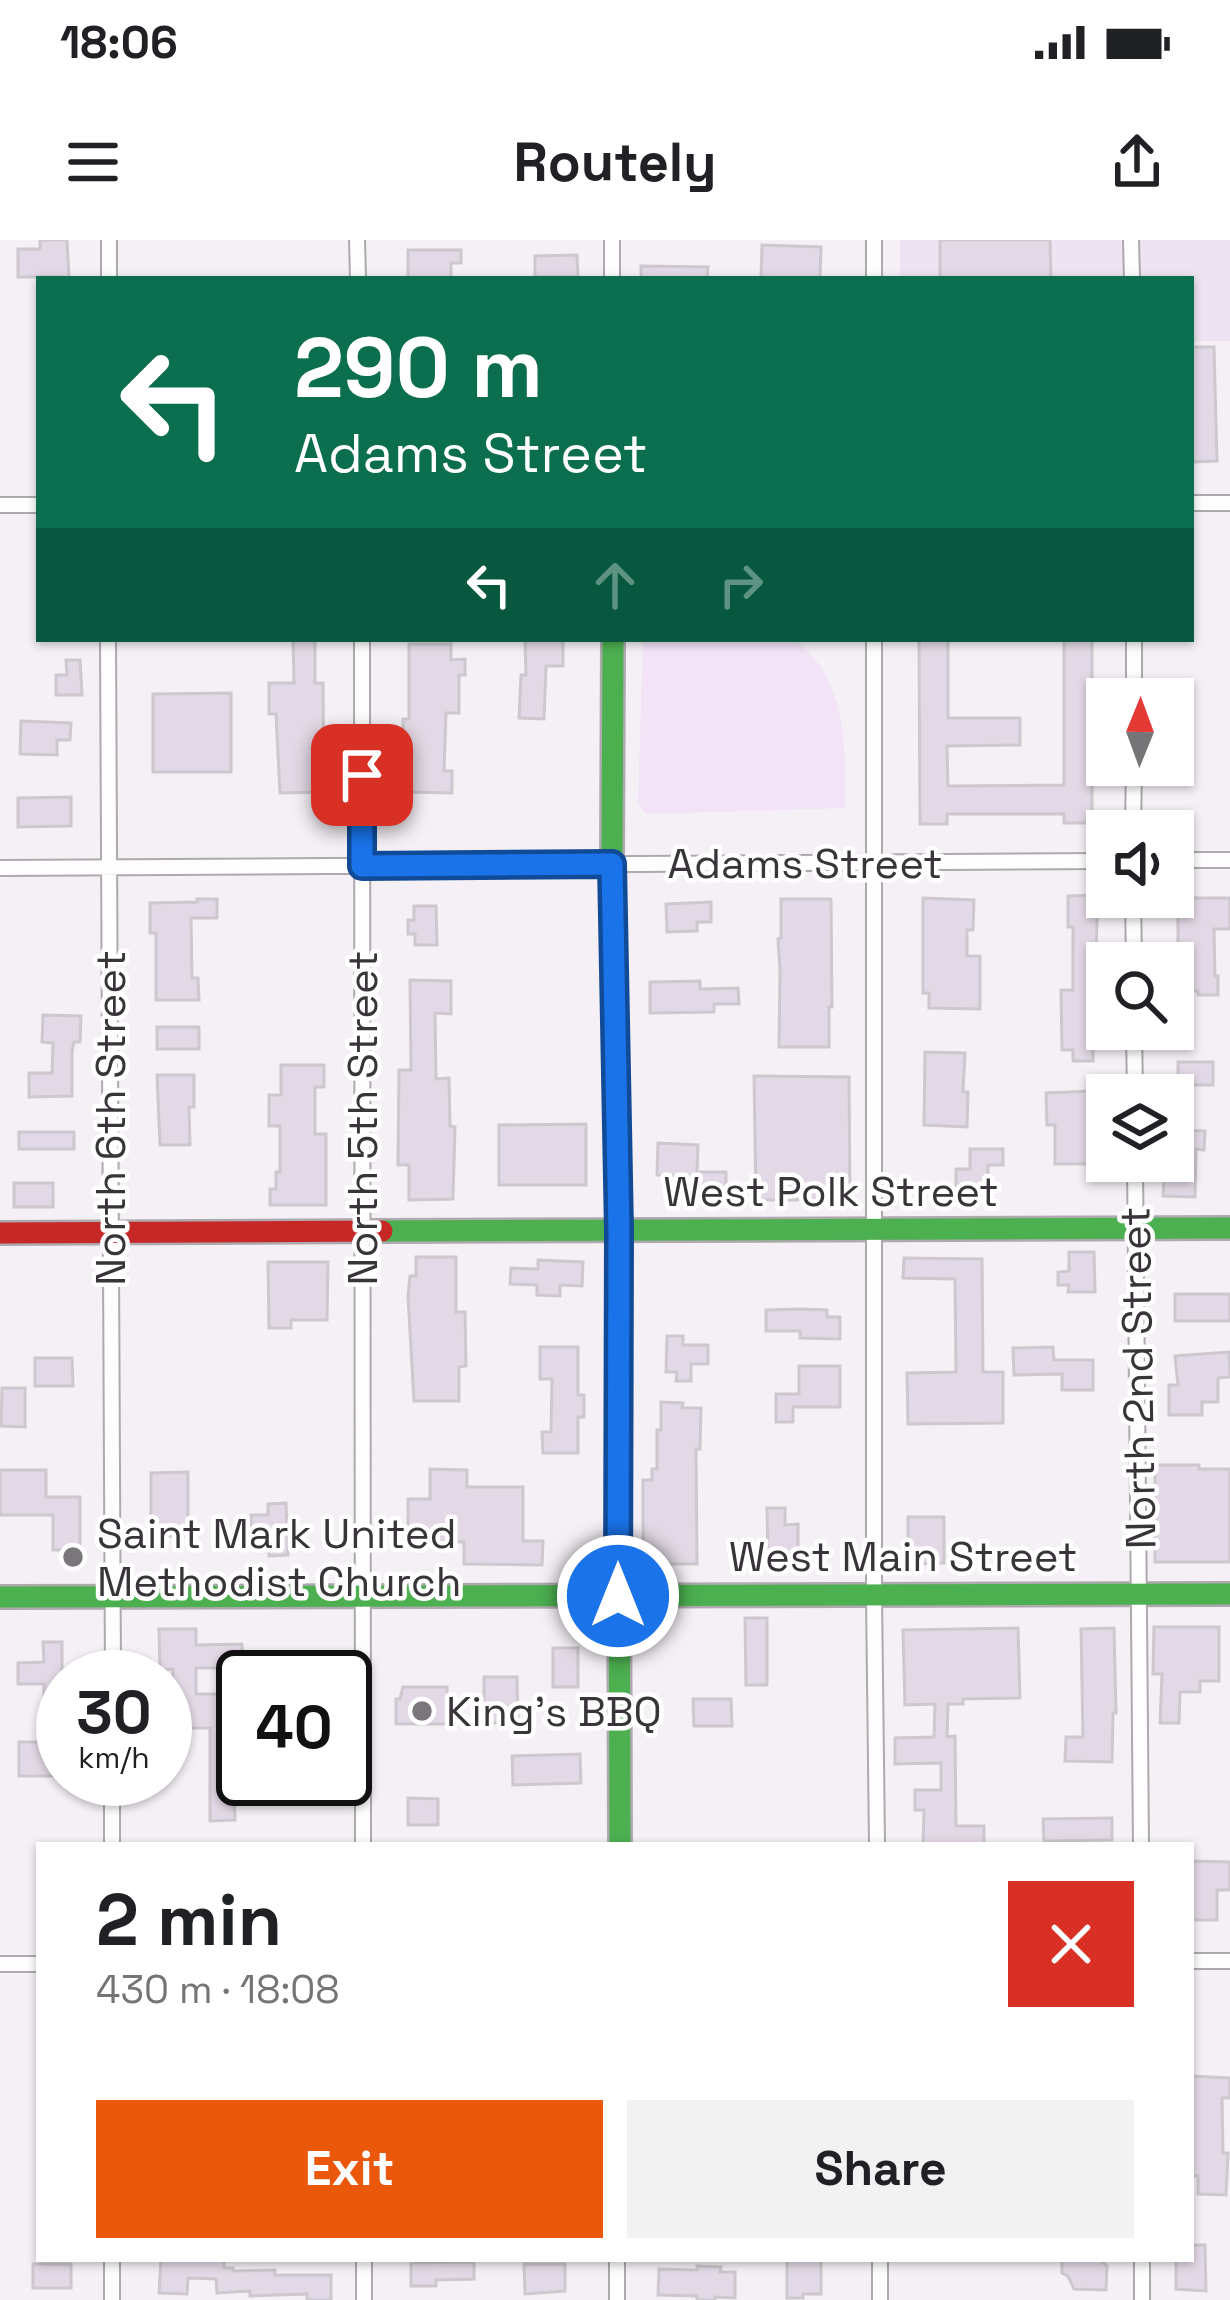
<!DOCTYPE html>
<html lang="en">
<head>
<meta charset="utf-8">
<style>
	:root { --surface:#fff; --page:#f2f2f2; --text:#202124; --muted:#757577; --accent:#ea580c }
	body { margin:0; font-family:"Space Grotesk",sans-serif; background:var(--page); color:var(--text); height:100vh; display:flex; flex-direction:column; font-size:45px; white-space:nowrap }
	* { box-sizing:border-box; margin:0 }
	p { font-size:39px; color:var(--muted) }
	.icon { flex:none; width:66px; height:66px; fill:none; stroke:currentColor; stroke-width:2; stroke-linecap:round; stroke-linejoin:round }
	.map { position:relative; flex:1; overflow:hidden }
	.sheet { position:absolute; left:36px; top:1602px; width:1158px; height:420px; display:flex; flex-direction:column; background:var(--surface); border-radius:0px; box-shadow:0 3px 9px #0004 }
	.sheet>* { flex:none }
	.guide { position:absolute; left:36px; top:36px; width:1158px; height:366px; border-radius:0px; box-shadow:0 3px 9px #0004; background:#0b6e4f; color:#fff; overflow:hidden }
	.needle { width:78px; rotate:1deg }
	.buttons { position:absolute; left:1086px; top:438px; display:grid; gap:24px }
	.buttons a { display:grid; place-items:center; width:108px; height:108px; border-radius:0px; background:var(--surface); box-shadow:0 3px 9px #0004; font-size:60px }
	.speed { position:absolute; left:36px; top:1410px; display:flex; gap:24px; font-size:60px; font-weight:700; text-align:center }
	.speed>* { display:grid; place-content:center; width:156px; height:156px; border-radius:50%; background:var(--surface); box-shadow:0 3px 9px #0004; line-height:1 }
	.speed small { font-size:30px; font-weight:400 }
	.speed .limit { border:6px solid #111; border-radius:18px; background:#fff; color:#111 }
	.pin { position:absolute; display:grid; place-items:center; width:102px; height:102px; color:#fff; margin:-51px; border-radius:24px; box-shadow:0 6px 18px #0006 }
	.me { position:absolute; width:132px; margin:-66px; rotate:0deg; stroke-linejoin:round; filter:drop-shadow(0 0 9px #0008) }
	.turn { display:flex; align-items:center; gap:42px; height:252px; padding:0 60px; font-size:54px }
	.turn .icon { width:156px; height:156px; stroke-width:2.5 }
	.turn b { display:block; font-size:84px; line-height:102px }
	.lanes { display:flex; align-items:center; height:114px; padding:0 60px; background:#0003; justify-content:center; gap:60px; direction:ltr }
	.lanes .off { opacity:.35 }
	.round { display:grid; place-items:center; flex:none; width:126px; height:126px; border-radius:0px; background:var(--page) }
	.summary { display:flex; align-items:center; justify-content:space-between; height:204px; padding:0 60px }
	h1 { font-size:72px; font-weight:600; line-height:90px }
	.action { display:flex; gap:24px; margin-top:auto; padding:24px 60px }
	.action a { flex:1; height:138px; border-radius:0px; background:var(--accent); color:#fff; font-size:48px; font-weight:600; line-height:138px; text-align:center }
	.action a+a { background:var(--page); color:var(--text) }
	.status { display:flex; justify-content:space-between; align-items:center; height:84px; padding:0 60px; background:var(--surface); direction:ltr }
	.status svg { height:33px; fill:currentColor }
	header { display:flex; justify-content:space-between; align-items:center; height:156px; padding:0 60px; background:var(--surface); font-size:54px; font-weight:600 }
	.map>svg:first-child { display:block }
	.built { fill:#eee3f0 }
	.green { fill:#f2e3f7 }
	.building { fill:#e3d9e6; stroke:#ccc8cd; stroke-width:3 }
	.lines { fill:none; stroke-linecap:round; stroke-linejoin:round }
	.street-casing { stroke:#ada9ad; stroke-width:18 }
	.fast-casing { stroke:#ada9ad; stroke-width:26 }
	.jam-casing { stroke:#ada9ad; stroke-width:26 }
	.street { stroke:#fefdfe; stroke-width:14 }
	.fast { stroke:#4caf50; stroke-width:21 }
	.jam { stroke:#c62828; stroke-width:21 }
	.route-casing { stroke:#114b97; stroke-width:30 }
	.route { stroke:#1a73e8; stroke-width:21 }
	.poi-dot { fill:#7a767b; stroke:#fefefe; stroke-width:4.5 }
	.labels { text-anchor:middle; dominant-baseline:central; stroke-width:9; stroke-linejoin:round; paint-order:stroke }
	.street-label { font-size:42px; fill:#383439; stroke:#fefefe }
	.poi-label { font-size:42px; fill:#383439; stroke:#fefefe; text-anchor:start }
</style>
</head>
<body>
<div class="status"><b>18:06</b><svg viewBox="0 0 49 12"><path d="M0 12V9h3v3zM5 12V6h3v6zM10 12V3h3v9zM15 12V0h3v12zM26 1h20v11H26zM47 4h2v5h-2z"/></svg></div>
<header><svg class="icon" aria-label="menu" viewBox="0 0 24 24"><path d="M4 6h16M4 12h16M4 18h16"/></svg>Routely<svg class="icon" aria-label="share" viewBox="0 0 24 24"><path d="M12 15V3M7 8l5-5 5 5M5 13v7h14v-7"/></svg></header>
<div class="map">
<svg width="1230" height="2060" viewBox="0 0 1230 2060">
	<rect width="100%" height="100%" fill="#f5f0f6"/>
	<!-- built -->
	<path class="built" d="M900,0H1230V101H1191V39H900Z"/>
	<!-- green -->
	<path class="green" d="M643,399H793C848,437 846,508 845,568L646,574L638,564Z"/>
	<!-- building -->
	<path class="building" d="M40,0H67L69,37H18V9H40Z
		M940,0H1050L1051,39H940Z
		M762,5L821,7L820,39L761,37Z
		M408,10H461V23H451V39L408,38Z
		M577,15L578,37H535V16Z
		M641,26L708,27L707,39H641Z
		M1191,107H1214L1217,221L1191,222Z
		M293,399H315V443H323L324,552L280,553L276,474H269V443H294Z
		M525,399H563V426H546L544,479L519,478L521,435H526Z
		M919,399H948V478H1020V505L947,506L948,546L1064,545V399H1092V583H1064V574H947V584H920Z
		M409,404H451V420L465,419V435H459V473H446L444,531H452V553L409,552L410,511H406V492H403V479H409Z
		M66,420H80L82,455H56V435H67Z
		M231,453V532H153V454Z
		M21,481L71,483L70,500H57V515L20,514Z
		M71,557V586L18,587V558Z
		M1098,655L1095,736H1089V800H1093V821H1073V810H1062L1061,750H1073V687H1068V656Z
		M923,658L974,660L973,690H967V716H980V769L929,768V753H923Z
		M1178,658H1230V689H1214L1215,736H1218V755H1198V751H1173V736H1178Z
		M197,659H217V678H191L192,738H198L199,760H156V693H150V663L197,662Z
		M781,659H831L832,767H829V807H779L780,730L778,699L781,698Z
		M711,662V682H697V691L667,692L666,664Z
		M414,666H436L437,705H415V694H408V680H414Z
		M410,740L451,741V774L435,773L436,839L449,838L450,886L455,887L453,959L409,960V925H398L399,830H411Z
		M700,741V749L738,748L739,764H714V772L650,773V742Z
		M43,775L81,776L80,802H74L72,811V856L29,857V833H52L53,803L42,802Z
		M157,787H199V809H157Z
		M925,812L965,813L963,852H968L967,887L924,885Z
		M1178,822H1213V845H1178Z
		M281,825H324V847H315V894H326V965H270V949H276V932H280V886H269V855H281Z
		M157,835H194V867H189L190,905H160Z
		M754,836L849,837L850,960H756Z
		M1092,851L1090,924H1055V885H1047L1046,853Z
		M586,884V945H499V885Z
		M1173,890L1205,891L1204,910L1196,909L1195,957L1163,956L1165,921H1173Z
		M19,892H74V909H19Z
		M658,903L698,905L697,932H726V959H706V949L679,948V936L657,935Z
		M970,909H1003V925H988V950H956V929H970Z
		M14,943H53V967H14Z
		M1069,1012H1094L1095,1052H1068L1069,1045H1058V1032L1069,1031Z
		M416,1017H456V1072H465L466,1126L459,1127V1161H414L408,1056L410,1036H416Z
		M904,1018L982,1019L983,1132H1003V1183L908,1184L907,1133L956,1132L955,1039L903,1038Z
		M538,1020L583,1022L582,1046L560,1045V1056L537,1055V1045L510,1044L511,1028L538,1029Z
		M268,1022H328L327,1080H291V1088H269Z
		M1175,1054H1230V1081H1175Z
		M800,1069L827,1070V1077H840V1099L800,1098V1091H766V1070Z
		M667,1096H683V1105H708V1124H691V1141H676L677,1132H666Z
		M540,1107H578V1155H584V1177H578V1213H543L542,1192H551L552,1139H540Z
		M1053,1107L1054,1120H1093V1150H1062V1134L1014,1135L1013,1108Z
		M1229,1112L1230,1137L1218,1138V1162H1202V1175H1169V1145H1178L1175,1116Z
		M35,1118H72L73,1146H35Z
		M799,1126H840V1167H793V1182H776V1154H799Z
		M2,1148H25V1187L1,1186Z
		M661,1162L683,1163L682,1168H701L700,1209H696L697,1324H653V1311H643V1240H652V1229H657V1190H661Z
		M1155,1225H1199V1229H1230V1322H1155Z
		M430,1229L467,1230V1247H523V1301H543L542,1325L464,1324V1302L408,1301V1259H430Z
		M0,1230H46V1257H80V1310H53V1275H0Z
		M188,1232V1296H151V1233Z
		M286,1263L288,1315L269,1316V1291L251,1292V1275H268V1264Z
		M767,1268H785V1285L798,1284V1322H768Z
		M908,1277H944V1323L908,1324Z
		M745,1378H767V1445H746Z
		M1154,1387H1219V1441H1200V1452H1180L1179,1483H1160L1162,1434H1153Z
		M1018,1388L1020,1458L963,1459V1464H948L947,1497L955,1496L956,1586H984V1605H923L924,1570H915V1550H941V1523L895,1524V1498L934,1497L935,1464L905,1465L903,1390Z
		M1114,1388L1116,1473H1113L1112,1522L1065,1521L1066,1497H1083L1081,1389Z
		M159,1389H196V1405L242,1404V1428H196V1454H243V1487H231L235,1580L210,1581V1488H174L173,1429L160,1430Z
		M43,1402H62V1460H44V1444H18V1423L44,1422Z
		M553,1408H578V1447H553Z
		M256,1421H325V1437H256Z
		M484,1437H517L518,1483H484Z
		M403,1447H447L448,1484H396V1459H400Z
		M693,1459H731L732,1486H694Z
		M19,1502H63V1536H19Z
		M580,1514L581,1543L513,1545L512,1516Z
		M408,1558L438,1559V1585H408Z
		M1112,1578V1600L1044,1601L1043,1579Z
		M1191,1621L1230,1622V1650H1217V1680H1191Z
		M1191,1836L1230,1838V1858H1222L1223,1913H1228L1226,1955L1198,1954V1936H1191Z
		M1191,2005H1205L1206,2051L1176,2049V2019H1191Z
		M161,2019H224V2028H233V2031L275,2030V2035H331V2060H307V2054L250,2056V2051L217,2053L216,2039L188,2038L187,2054L159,2053Z
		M787,2019H821V2054H803V2058H787Z
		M1062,2019L1100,2020L1107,2026L1106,2050L1074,2049L1068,2036L1062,2033Z
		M474,2022V2039L436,2040V2046H411V2023Z
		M33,2024H71V2048H33Z
		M524,2024H565V2051L525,2054Z
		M697,2026L721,2027L720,2032H735V2058L715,2057V2060H697V2056L658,2055L659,2029L697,2030Z"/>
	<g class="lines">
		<!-- street casing -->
		<g class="street-casing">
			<path id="street" d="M357,0L358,39
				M612,0V39
				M874,0V39
				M1131,0L1132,39
				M109,39V0
				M1191,263H1230
				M0,265H39
				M108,399L113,1437
				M362,399L363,1605
				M874,399V1355L877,1605
				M1134,459V399
				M1133,591L1134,525
				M1173,620H1230
				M0,628L1107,621
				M1133,657L1134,723
				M1134,789L1135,855
				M1135,921L1141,1605
				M112,1605V1539
				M1191,1721H1230
				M0,1724H39
				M112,2019V2060
				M364,2019V2060
				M880,2019V2060
				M1142,2019V2060
				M617,2060V2019"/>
		</g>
		<!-- fast casing -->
		<g class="fast-casing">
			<path id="fast" d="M613,399L612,624L618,991L620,1605
				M382,991L1230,988
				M0,1357L1230,1354"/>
		</g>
		<!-- jam casing -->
		<g class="jam-casing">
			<path id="jam" d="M0,993L382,991"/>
		</g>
		<!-- street -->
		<use href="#street" class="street"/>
		<!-- fast -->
		<use href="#fast" class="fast"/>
		<!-- jam -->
		<use href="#jam" class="jam"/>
	</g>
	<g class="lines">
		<!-- route casing -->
		<g class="route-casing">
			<path id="route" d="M362,535V626L612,624L619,991L618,1356"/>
		</g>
		<!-- route -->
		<use href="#route" class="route"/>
	</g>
	<!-- markers -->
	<g class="poi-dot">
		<circle cx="73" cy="1317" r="12"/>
		<circle cx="422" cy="1471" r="12"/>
	</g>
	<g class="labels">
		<!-- street labels -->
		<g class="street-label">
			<text x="805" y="623">Adams Street</text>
			<text transform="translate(110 878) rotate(-90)">North 6th Street</text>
			<text transform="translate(362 878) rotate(-90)">North 5th Street</text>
			<text x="831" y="951">West Polk Street</text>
			<text transform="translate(1138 1138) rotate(-91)">North 2nd Street</text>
			<text x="903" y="1316">West Main Street</text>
		</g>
		<!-- poi labels -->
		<g class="poi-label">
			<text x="97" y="1293">Saint Mark United<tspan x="97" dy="48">Methodist Church</tspan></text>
			<text x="446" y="1471">King's BBQ</text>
		</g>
	</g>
</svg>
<div class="buttons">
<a><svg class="needle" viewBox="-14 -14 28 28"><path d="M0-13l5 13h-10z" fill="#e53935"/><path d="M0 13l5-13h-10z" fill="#757577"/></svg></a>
<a><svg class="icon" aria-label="sound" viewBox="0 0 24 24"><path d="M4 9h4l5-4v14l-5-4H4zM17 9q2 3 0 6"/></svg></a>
<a><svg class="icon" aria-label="search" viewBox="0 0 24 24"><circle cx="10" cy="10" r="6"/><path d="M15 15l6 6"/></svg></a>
<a><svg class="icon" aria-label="layers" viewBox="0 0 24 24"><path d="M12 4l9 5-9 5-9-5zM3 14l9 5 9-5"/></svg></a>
</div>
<div class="speed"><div>30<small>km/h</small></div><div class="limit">40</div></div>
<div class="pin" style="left:362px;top:535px;background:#d93025"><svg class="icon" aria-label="arrive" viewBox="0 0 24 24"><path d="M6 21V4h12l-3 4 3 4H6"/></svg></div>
<svg class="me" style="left:618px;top:1356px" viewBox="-20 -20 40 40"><circle r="17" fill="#1a73e8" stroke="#fff" stroke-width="3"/><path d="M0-11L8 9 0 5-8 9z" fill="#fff"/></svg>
<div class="guide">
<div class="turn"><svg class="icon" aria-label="left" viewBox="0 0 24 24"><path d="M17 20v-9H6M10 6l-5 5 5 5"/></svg><div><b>290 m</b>Adams Street</div></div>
<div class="lanes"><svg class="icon" aria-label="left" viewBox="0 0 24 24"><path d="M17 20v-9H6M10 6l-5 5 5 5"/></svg><svg class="icon off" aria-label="ahead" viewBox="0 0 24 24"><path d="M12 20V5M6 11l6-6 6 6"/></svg><svg class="icon off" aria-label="right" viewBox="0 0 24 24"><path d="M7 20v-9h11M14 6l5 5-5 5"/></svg></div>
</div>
<section class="sheet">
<div class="summary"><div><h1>2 min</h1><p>430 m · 18:08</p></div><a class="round" style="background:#d93025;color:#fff"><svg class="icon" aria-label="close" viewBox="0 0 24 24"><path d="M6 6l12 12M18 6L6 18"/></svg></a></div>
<div class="action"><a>Exit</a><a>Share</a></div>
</section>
</div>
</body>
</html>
